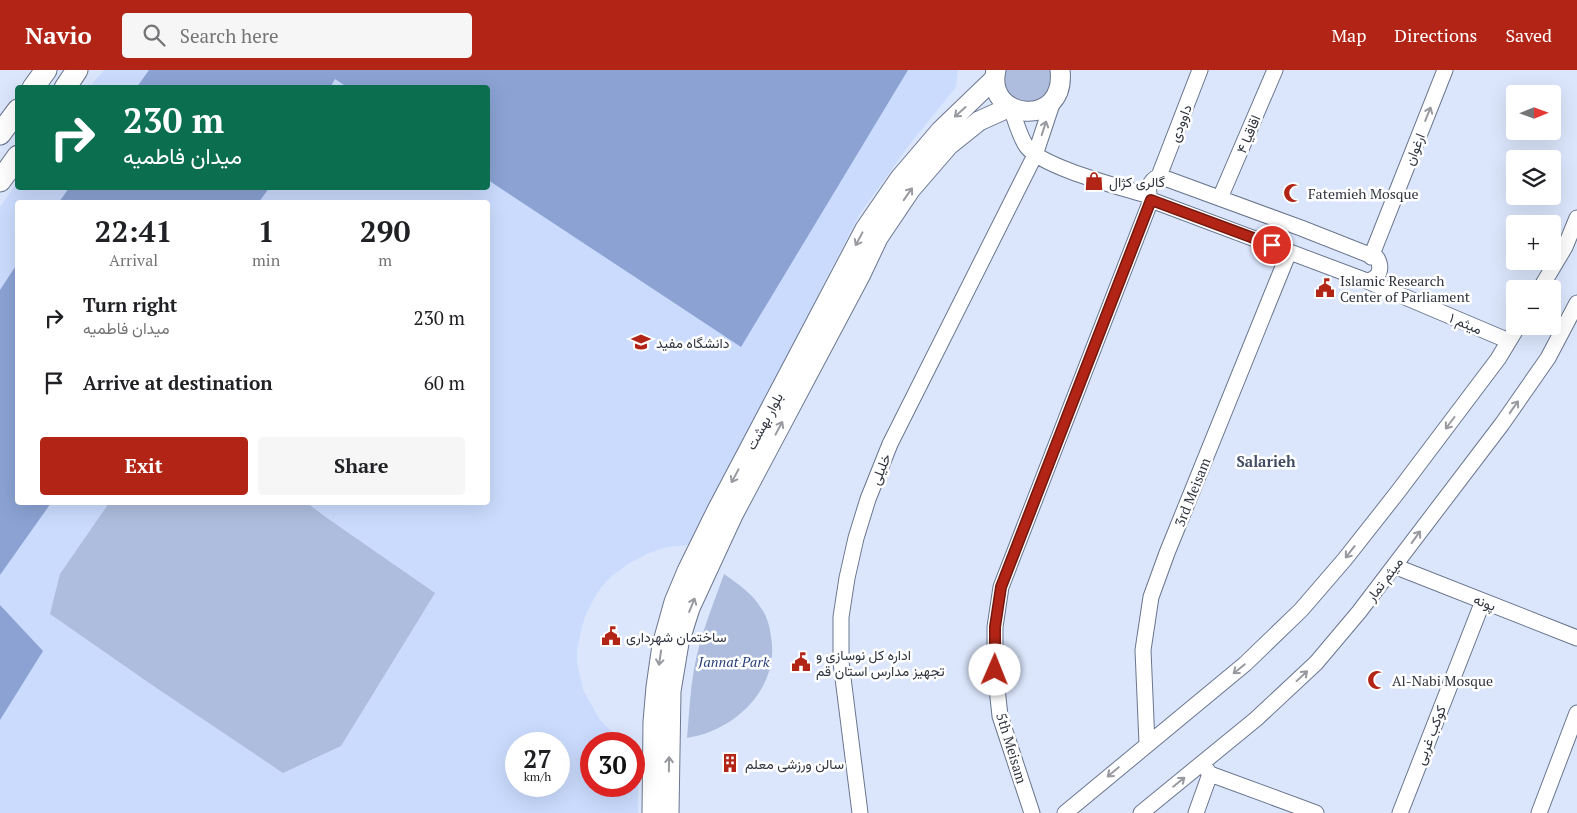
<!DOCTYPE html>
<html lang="en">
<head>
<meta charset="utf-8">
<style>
	:root { --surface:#fff; --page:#f6f6f6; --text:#202124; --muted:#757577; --accent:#b22416 }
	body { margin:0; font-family:"PT Serif",Vazirmatn,serif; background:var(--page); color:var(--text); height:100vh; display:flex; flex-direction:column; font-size:19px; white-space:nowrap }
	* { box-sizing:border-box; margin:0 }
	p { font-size:16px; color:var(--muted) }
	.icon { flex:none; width:28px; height:28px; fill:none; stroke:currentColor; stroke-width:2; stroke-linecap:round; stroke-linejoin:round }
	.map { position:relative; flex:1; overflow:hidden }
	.drawer { position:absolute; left:15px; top:130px; width:475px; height:305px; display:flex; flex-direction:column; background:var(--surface); border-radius:5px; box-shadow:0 5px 20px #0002 }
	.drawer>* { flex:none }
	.top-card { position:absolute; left:15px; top:15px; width:475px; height:105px; border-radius:5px; box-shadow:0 5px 20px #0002; background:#0b6e4f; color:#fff; overflow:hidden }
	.needle { width:32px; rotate:89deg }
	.tools { position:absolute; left:1506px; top:15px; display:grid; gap:10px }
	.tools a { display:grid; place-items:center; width:55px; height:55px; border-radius:5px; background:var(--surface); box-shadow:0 5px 20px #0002; font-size:25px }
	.speed { position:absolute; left:505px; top:662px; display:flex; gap:10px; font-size:25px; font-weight:700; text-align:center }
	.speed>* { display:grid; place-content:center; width:65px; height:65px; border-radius:50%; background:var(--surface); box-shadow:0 5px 20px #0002; line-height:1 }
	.speed small { font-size:12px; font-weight:400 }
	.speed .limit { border:8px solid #d22; background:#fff; color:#111 }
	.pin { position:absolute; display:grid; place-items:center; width:42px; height:42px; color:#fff; margin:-21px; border:2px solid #fff; border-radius:50%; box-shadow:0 1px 5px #0007 }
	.me { position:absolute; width:55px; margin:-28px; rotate:1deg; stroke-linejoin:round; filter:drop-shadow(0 0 4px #0008) }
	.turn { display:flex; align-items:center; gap:18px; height:105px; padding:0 25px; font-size:22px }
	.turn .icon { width:65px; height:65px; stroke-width:2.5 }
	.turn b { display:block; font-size:35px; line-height:42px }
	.eta { display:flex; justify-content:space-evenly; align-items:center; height:85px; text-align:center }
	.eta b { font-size:30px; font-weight:600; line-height:35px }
	.action { display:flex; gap:10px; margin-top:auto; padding:10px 25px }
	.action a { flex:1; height:58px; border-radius:5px; background:var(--accent); color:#fff; font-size:20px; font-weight:600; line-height:58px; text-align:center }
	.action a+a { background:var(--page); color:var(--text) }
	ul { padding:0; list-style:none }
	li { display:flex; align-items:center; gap:15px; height:65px; padding:0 25px }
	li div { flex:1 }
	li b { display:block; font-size:19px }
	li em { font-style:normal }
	header { display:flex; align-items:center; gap:30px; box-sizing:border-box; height:70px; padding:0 25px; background:var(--accent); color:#fff }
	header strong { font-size:24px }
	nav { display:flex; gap:28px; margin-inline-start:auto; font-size:18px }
	.search { width:350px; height:45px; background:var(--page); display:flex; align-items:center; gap:12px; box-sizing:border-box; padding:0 18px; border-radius:5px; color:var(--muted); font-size:19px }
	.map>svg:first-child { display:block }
	.built { fill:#cadbfd; fill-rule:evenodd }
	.green { fill:#aebdde }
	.forest { fill:#8ba2d3 }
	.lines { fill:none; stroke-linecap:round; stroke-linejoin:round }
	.minor-casing { stroke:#6a768e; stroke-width:17 }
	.tertiary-casing { stroke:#6a768e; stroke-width:21 }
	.secondary-casing { stroke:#6a768e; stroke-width:23 }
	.minor { stroke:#fff; stroke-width:15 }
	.tertiary { stroke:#fff; stroke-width:19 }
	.secondary { stroke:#fff; stroke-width:21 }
	.oneway { stroke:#989aa0 }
	.route-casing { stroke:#74170e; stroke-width:12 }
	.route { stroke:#b22416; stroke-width:9 }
	.labels { text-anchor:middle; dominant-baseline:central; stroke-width:5; stroke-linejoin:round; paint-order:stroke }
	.street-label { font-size:14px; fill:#303540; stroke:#fff }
	.poi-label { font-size:14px; fill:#303540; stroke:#fff; text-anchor:start }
	.park-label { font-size:14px; font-style:italic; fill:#273f7b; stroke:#fff }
	.neighbourhood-label { font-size:15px; font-weight:bold; fill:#424d64; stroke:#fff }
</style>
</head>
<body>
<header>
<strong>Navio</strong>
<div class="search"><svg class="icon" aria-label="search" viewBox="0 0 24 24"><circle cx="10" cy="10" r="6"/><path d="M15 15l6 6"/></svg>Search here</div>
<nav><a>Map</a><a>Directions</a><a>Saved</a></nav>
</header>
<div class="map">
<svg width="1577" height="743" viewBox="0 0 1577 743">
	<rect width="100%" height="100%" fill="#dbe6fc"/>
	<!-- built -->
	<path class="built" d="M104,0H958L956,17L909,75L859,145L730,399L694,475L675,476L663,478L647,484L628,494L612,506L604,514L597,523L587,542L582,556L577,581V593L583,620L600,650L612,662L623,668L638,675V743H0V137L17,113L18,118H488V18L90,17ZM18,132H488V432H18ZM516,674H559V716H516ZM591,674H634V716H591Z"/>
	<!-- green -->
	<path class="green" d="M1005,0H1051C1061,43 996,45 1005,0Z
		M109,433H307L327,448L435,523L341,676L283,703L155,617L50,544L60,504Z
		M724,504C737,513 753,524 761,538C767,546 770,557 771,567C780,618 735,661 687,668C689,645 690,622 694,599C700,566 713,535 724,504Z"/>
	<!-- forest -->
	<path class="forest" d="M149,0H908L741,277L488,110V18L347,17L335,9L330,18L137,17Z
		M69,118H269L259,132H59Z
		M17,194L18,432L51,433L0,505V220Z
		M0,535L43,581L0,650Z"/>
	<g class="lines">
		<!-- minor casing -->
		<g class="minor-casing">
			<path id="minor" d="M1011,38C1015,49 1020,68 1027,77C1044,98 1121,117 1149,126
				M1159,106L1301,158L1377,188C1383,199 1379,209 1367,211L1151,130C1146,120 1149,111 1159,106Z
				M1159,106L1200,0
				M1220,128L1275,0
				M1371,187L1445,0
				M1367,211L1509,271
				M1540,219L1565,177L1577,148
				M1394,496L1577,568
				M1147,674L1143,580L1151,527L1167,483L1289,182
				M1202,693L1210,704L1316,743
				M860,743L841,592V547L847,508L856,468L868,429L890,374L1035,85L1053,31
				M1032,743L1000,646L995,600V557L1001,517L1151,130
				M1065,743L1245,594L1301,540L1345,489L1397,423L1498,289L1518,256
				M1141,743L1256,649L1316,593L1359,542L1502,354L1548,288L1577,233
				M1196,743L1210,704
				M1400,743L1483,531
				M1539,743L1577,643"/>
		</g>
		<!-- tertiary casing -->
		<g class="tertiary-casing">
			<path id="tertiary" d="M996,0C984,51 1067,59 1060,0
				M652,743L653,652L656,617L662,575L674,532L687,501L716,442L865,159L900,108L941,60L995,8
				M669,743L671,621L679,573L690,538L733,445L861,204L878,168L911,119L949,75L979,51L1010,37"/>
		</g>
		<!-- secondary casing -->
		<g class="secondary-casing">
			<path id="secondary" d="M33,18L46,0
				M65,18L77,0
				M0,64L18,40
				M0,111L18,86"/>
		</g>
		<!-- minor -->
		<use href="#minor" class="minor"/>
		<!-- tertiary -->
		<use href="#tertiary" class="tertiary"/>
		<!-- secondary -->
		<use href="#secondary" class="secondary"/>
	</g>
	<!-- one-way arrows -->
	<defs><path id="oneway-shaft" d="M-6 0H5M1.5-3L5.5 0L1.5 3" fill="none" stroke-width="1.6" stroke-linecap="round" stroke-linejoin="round" transform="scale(1.25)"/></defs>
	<g class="oneway">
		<use href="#oneway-shaft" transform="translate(960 42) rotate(138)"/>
		<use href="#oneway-shaft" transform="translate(1428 44) rotate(-68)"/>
		<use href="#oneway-shaft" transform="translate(1044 58) rotate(-72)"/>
		<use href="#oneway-shaft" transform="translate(908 124) rotate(-55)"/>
		<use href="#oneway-shaft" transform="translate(859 169) rotate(118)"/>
		<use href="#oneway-shaft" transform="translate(1514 337) rotate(-55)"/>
		<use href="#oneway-shaft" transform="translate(1450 353) rotate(127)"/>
		<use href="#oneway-shaft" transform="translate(779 358) rotate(-62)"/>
		<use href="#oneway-shaft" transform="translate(735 406) rotate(118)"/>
		<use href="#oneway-shaft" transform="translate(1416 467) rotate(-54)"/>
		<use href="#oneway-shaft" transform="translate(1350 482) rotate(128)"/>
		<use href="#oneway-shaft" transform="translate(692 535) rotate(-68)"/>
		<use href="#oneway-shaft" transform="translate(660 588) rotate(98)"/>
		<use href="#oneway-shaft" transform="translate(1239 599) rotate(141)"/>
		<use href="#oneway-shaft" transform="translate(1302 606) rotate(-43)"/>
		<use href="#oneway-shaft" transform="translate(669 694) rotate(-89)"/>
		<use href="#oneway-shaft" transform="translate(1113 702) rotate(140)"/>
		<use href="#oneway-shaft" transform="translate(1179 712) rotate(-39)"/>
	</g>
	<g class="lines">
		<!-- route casing -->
		<g class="route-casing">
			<path id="route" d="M995,600V557L1001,517L1151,130L1272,175"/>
		</g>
		<!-- route -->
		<use href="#route" class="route"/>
	</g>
	<!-- icons -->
	<defs>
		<g id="shop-bare" transform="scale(1.5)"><path d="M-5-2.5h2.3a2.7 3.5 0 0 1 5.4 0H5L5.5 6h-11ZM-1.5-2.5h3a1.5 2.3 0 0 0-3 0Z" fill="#b22416" stroke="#fff" stroke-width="2.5" paint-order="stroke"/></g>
		<g id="mosque-bare" transform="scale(1.5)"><path d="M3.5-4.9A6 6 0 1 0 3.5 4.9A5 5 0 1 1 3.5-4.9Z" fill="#b22416" stroke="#fff" stroke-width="2.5" paint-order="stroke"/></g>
		<g id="civic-bare" transform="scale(1.5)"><path d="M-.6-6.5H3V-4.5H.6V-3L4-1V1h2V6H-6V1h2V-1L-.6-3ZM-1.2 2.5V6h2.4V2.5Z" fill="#b22416" stroke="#fff" stroke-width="2.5" paint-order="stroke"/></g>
		<g id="university-bare" transform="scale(1.5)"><path d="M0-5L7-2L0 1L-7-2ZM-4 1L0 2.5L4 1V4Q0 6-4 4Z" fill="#b22416" stroke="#fff" stroke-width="2.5" paint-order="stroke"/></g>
		<g id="building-bare" transform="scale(1.5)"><path d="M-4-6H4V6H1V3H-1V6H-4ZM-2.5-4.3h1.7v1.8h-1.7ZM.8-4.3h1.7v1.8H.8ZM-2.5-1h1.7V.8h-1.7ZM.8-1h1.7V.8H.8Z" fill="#b22416" stroke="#fff" stroke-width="2.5" paint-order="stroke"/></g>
	</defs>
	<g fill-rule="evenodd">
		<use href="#shop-bare" x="1094" y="111"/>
		<use href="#mosque-bare" x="1293" y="123"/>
		<use href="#civic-bare" x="1325" y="218"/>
		<use href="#university-bare" x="641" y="272"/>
		<use href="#civic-bare" x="611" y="566"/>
		<use href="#civic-bare" x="801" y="592"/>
		<use href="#mosque-bare" x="1377" y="610"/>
		<use href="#building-bare" x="730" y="693"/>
	</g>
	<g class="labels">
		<!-- street labels -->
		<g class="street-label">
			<text transform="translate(1180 53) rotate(-69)">داوودی</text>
			<text transform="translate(1248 64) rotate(-67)">اقاقیا ۴</text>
			<text transform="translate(1414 79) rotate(-68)">ارغوان</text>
			<text transform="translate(1466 253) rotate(23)">میثم ۱</text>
			<text transform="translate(764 351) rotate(-62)">بلوار بهشت</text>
			<text transform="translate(880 399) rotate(-68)">خلیلی</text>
			<text transform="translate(1192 422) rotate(-68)">3rd Meisam</text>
			<text transform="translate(1384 509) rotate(-53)">میثم تمار</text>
			<text transform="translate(1485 532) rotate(21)">پونه</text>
			<text transform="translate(1430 665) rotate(-69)">کوکب غربی</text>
			<text transform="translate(1012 678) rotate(73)">5th Meisam</text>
		</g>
		<!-- poi labels -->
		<g class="poi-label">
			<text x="1109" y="111">گالری کژال</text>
			<text x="1308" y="123">Fatemieh Mosque</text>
			<text x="1340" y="210">Islamic Research<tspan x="1340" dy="16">Center of Parliament</tspan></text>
			<text x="656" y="272">دانشگاه مفید</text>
			<text x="626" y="566">ساختمان شهرداری</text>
			<text x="816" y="584">اداره کل نوسازی و<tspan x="816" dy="16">تجهیز مدارس استان قم</tspan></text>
			<text x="1392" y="610">Al-Nabi Mosque</text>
			<text x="745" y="693">سالن ورزشی معلم</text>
		</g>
		<!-- park labels -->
		<g class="park-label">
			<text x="734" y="591">Jannat Park</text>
		</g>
		<!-- neighbourhood labels -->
		<g class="neighbourhood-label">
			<text x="1266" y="391">Salarieh</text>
		</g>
	</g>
</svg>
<div class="tools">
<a><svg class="needle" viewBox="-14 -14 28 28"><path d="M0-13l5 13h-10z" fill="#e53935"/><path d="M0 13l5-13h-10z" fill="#757577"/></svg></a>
<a><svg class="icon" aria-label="layers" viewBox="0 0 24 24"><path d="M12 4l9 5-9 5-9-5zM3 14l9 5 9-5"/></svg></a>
<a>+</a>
<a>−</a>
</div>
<div class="speed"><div>27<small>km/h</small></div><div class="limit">30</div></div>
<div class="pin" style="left:1272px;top:175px;background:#d93025"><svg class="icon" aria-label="arrive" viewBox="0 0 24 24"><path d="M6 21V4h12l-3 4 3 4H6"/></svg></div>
<svg class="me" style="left:995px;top:600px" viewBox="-20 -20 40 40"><circle r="19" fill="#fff"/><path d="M0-13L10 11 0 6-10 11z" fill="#b22416"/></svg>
<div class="top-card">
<div class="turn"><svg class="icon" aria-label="right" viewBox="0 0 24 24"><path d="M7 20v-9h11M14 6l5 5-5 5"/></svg><div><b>230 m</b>میدان فاطمیه</div></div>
</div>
<section class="drawer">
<div class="eta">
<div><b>22:41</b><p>Arrival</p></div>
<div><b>1</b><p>min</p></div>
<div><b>290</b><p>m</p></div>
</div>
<ul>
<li><svg class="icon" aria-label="right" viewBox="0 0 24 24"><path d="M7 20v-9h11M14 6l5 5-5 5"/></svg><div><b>Turn right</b><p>میدان فاطمیه</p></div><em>230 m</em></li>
<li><svg class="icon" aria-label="arrive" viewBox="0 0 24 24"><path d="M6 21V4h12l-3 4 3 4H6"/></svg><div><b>Arrive at destination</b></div><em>60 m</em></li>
</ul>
<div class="action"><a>Exit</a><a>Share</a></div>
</section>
</div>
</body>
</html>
